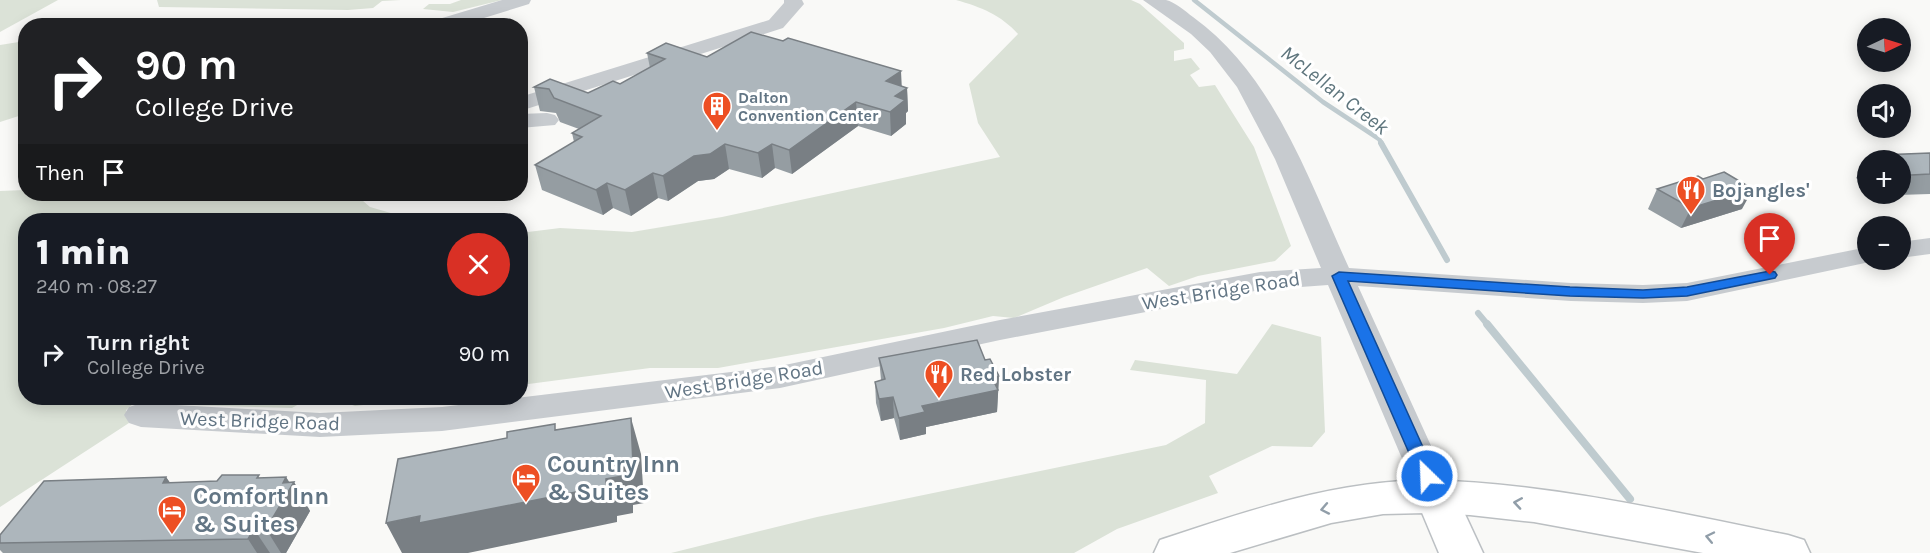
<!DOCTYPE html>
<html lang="en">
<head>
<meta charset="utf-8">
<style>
	:root { --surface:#171b24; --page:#242831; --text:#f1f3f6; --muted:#9ea1a6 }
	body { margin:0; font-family:Karla,sans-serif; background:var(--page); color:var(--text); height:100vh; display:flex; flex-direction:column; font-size:22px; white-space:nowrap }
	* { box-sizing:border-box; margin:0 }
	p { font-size:20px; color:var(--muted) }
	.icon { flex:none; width:33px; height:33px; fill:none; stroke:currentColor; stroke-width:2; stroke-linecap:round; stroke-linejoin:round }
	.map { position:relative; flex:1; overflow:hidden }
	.side { position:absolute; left:18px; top:213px; width:510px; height:192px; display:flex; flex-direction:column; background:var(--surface); border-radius:24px; box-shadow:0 3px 15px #0003 }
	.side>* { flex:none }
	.guide { position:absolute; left:18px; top:18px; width:510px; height:183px; border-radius:24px; box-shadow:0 3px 15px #0003; background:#202124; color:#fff; overflow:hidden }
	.needle { width:39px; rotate:86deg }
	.buttons { position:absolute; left:1857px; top:18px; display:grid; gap:12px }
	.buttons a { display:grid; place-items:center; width:54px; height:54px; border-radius:50%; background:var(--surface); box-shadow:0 3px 15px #0003; font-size:30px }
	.pin { position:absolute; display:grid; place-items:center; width:51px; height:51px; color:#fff; margin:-62px -26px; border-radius:50% 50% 50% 0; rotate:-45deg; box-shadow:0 0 6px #0007 }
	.pin .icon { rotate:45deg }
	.me { position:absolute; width:66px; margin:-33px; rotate:336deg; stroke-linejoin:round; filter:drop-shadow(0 0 4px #0008) }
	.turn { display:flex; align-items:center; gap:21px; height:126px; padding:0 18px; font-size:27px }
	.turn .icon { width:78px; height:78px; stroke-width:2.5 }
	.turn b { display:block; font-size:42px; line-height:51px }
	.then { display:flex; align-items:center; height:57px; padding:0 18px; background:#0003; gap:12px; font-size:22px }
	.round { display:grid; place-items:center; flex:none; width:63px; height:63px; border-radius:32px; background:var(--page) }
	.overview { display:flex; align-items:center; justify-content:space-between; height:102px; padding:0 18px }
	h1 { font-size:36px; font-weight:800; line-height:45px }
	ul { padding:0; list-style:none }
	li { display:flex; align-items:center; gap:18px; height:78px; padding:0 18px }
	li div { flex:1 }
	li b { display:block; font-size:22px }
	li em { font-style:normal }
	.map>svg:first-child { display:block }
	.green { fill:#dbe2d7 }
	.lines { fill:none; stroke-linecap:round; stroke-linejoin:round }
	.stream-far2 { stroke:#bfcbcf; stroke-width:4.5 }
	.stream-far1 { stroke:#bfcbcf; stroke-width:6 }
	.stream { stroke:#bfcbcf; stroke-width:8 }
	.major-casing { stroke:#bcc0c4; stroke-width:3 }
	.highway-casing { stroke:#bbbfc2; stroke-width:3 }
	.minor { fill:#c7cbcf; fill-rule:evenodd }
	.major { fill:#fff; fill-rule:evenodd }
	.highway { fill:#fff; fill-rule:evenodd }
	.wall { fill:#959da2 }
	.shaded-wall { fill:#797f84 }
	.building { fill:#adb6bc; stroke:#797f84; stroke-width:1.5 }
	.oneway { stroke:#919ea9 }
	.route { fill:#1a73e8; stroke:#114b97; stroke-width:1.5 }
	.labels { text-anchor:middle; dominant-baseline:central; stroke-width:6; stroke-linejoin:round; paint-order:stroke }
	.far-poi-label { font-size:16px; font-weight:bold; fill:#627584; stroke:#fff; text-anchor:start }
	.poi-label { font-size:20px; font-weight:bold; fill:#627584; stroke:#fff; text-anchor:start }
	.street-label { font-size:20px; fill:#627584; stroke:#fff }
	.water-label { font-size:21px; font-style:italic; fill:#5e757d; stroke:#fff }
	.near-poi-label { font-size:24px; font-weight:bold; fill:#627584; stroke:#fff; text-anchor:start }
</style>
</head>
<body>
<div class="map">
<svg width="1930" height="553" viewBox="0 0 1930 553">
	<rect width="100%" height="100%" fill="#f9f9f7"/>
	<!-- green -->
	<path class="green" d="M0,0H58L0,32Z
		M157,0H401L382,1L373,8L348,10L159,7Z
		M461,0H502L453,12L423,9L429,4H450Z
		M956,0H1131L1140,4L1184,43V49L1174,51V61L1191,58L1200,69L1190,75L1199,87L1215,85L1254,147L1291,246L1275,261L1198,276L1169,286L1147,268L1064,297L1014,318L993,316L944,328L718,368H650L521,385L520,233L560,228L632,232L722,217L1000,157L978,123L969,84L1018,34C1001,15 981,7 956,0Z
		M25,41V114L0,122V45Z
		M25,190L26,194H355L370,207L415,220H26V398H423L355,406L332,398L299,404L292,408L190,405L140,398L126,410L129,423L0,507V191Z
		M1272,324L1321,337L1325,432L1312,447L1272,446L1209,476L1218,493L1117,529L1074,553H671L817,517L1166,445L1205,423L1206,380L1130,370L1135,360L1237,374Z"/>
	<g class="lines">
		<!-- stream-far2 -->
		<path class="stream-far2" d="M1194,0L1323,102L1379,139L1382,144"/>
		<!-- stream-far1 -->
		<path class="stream-far1" d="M1381,143L1447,260
			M1478,313L1488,325"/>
		<!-- stream -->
		<path class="stream" d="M1487,324L1630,499"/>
		<!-- major casing -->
		<g class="major-casing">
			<path id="major" d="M1436,480L1451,484L1483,553H1439L1415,496L1421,484Z"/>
		</g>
		<!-- highway casing -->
		<g class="highway-casing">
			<path id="highway" d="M1426,480C1548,483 1669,511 1788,535L1804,540L1810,553H1703L1534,522L1470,515L1426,513L1383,514L1331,523L1230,553H1154L1160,540C1247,511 1334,481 1426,480Z"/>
		</g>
		<!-- minor -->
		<path class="minor" d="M502,0H531L529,4L458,26H426L429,22Z
			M784,0H802L804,4L783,28L520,111V97L769,20L784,3Z
			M1143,0C1149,0 1159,0 1166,0C1175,2 1185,11 1193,17C1274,75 1309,181 1349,268L1571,283L1643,285L1687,283L1868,247V260H1879L1687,301L1643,303L1571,301L1358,286L1454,496L1449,506L1436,510L1423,506L1418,496L1328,285L1260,290L1000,340L780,388L442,431L320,437L141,427L129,423L124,415L129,407L141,403L320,413L442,407L780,366L1000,320L1260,272L1321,268L1275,159L1237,87L1210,52L1191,34Z
			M547,113L555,115L559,120L555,125L520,128V114Z
			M1930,238V254L1900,258V242Z"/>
		<!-- major -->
		<use href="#major" class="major"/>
		<!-- highway -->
		<use href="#highway" class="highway"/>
	</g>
	<!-- wall -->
	<path class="wall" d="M783,41L901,71V86L907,88L908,111L906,113V124L891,136L858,126L792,174L775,168L762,178L729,169L714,179L698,181L668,201L658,198L631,216L613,208L603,215L542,190L535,165L574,142L572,133L579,129L560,122L556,113L540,111L534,87L588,93L620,84L650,68L647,53L707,57Z
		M1930,153V194L1898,195L1896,194H1900V160H1868V187L1856,178L1868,159L1879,158L1881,155Z
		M1657,189L1742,209L1681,228L1648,209Z
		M879,358L985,360L999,376L997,412L926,427V434L900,440L894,418L881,421L876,403L875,382L881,380Z
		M166,477L170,483L217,481L286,477L290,483L294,482L310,511L286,553H3L0,550V535Z"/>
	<!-- shaded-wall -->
	<path class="shaded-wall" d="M901,71L902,91L907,88L908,111L906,113V124L891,136L890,112L886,81Z
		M856,102L858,126L792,174L789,150Z
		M725,144L729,169L714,179L698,181L668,201L663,176L694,156Z
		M772,144L775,168L762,178L758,153Z
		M653,173L658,198L631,216L625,190Z
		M607,183L613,208L603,215L596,190Z
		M1753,189L1742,209L1681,228L1691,208Z
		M999,376L997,412L926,427V434L900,440L899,418L922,406L992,378Z
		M893,397L894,418L881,421L879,399Z
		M631,418L641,454L644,503L633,505V513L617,516V522L468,553H402L386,523L606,479L622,468Z
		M166,477L186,505L163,483Z
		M286,477L291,486L294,482L310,511L286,553H281L266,529L283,483Z
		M254,529L270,553H257L248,539Z"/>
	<!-- building -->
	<path class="building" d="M751,32L783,41L788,38L901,71L886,81L907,88L895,96L905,100L890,112L856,102L789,150L772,144L758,153L725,144L710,154L694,156L663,176L653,173L625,190L607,183L596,190L535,165L582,137L572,133L601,116L554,98L549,89L534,87L550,79L588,93L613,81L620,84L665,59L647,53L666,43L707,57Z
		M1930,153V174L1911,175L1907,173H1900V160H1870L1868,159L1885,158L1881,155Z
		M1724,172L1753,189L1691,208L1657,189L1698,176L1703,179Z
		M977,340L985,360L990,359L999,376L992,378L998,390L922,406L925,412L899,418L893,397L879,399L875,382L885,379L879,358Z
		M631,418L633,466L622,468L623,476L606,479V486L419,523L420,516L386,523L398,459L507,438V432L555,424V430Z
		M222,475H259L257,478L286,477L283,483L294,482L266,529H254L248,539L0,543V535L44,481L166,477L163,483L217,481Z"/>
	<!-- one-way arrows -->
	<defs><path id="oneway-chevron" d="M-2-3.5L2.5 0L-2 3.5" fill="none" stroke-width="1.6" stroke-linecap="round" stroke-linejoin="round" transform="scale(1.5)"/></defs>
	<g class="oneway">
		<use href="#oneway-chevron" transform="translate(1518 503) rotate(-171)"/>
		<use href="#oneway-chevron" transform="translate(1325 509) rotate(169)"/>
		<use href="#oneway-chevron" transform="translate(1710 537) rotate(-168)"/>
	</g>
	<!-- route -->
	<path class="route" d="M1770,271L1775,272L1777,275L1775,278L1687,296L1643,298L1570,296L1348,281L1436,476L1433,481L1427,483L1421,481L1419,476L1332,276L1339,272L1570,287L1643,290L1687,287Z"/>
	<!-- icons -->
	<defs>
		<g id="building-pin" transform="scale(1.5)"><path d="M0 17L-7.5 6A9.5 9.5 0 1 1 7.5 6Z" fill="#ed4f23" stroke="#fff"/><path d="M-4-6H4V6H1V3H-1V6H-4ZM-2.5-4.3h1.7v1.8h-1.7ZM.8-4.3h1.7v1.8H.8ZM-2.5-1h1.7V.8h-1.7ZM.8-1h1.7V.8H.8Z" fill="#fff"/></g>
		<g id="restaurant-pin" transform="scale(1.5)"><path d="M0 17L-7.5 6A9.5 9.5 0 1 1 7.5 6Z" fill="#ed4f23" stroke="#fff"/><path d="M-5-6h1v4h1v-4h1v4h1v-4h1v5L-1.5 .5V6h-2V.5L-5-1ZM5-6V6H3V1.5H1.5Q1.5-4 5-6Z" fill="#fff"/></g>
		<g id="hotel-pin" transform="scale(1.5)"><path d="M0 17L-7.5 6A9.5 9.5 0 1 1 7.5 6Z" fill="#ed4f23" stroke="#fff"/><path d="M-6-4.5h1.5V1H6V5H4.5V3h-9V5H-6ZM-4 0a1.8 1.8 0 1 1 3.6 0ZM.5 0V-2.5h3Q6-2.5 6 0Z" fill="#fff"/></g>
	</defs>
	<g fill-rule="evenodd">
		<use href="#building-pin" x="717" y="106"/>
		<use href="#restaurant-pin" x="1691" y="190"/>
		<use href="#restaurant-pin" x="939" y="374"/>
		<use href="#hotel-pin" x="526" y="478"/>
		<use href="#hotel-pin" x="172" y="510"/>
	</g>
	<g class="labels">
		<!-- far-poi labels -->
		<g class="far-poi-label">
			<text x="738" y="97">Dalton<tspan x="738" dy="18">Convention Center</tspan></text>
		</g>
		<!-- poi labels -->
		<g class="poi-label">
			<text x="1712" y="190">Bojangles'</text>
			<text x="960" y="374">Red Lobster</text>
		</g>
		<!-- street labels -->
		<g class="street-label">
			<text transform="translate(1221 291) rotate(-9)">West Bridge Road</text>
			<text transform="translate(744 380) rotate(-9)">West Bridge Road</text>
			<text transform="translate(260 421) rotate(2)">West Bridge Road</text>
		</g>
		<!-- water labels -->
		<g class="water-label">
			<text transform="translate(1335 90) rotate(38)">McLellan Creek</text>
		</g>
		<!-- near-poi labels -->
		<g class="near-poi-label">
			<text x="547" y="464">Country Inn<tspan x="547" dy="28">&amp; Suites</tspan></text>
			<text x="193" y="496">Comfort Inn<tspan x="193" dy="28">&amp; Suites</tspan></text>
		</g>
	</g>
</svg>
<div class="buttons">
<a><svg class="needle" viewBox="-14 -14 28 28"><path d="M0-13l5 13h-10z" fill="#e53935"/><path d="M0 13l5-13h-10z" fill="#9ea1a6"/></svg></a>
<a><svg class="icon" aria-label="sound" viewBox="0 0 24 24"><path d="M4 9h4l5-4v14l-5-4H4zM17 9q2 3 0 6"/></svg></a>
<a>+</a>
<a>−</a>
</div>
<div class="pin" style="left:1770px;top:275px;background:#d93025"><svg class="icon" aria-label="arrive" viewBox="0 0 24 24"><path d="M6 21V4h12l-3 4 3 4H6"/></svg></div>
<svg class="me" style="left:1427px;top:476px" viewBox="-20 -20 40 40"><circle r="17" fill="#1a73e8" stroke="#fff" stroke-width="3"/><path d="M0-11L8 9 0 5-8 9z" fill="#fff"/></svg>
<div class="guide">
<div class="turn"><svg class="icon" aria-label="right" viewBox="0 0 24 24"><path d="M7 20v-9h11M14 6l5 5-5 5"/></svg><div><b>90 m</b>College Drive</div></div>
<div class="then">Then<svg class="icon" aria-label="arrive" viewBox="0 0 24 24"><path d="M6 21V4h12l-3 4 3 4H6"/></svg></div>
</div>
<section class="side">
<div class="overview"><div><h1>1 min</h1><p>240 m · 08:27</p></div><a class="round" style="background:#d93025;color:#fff"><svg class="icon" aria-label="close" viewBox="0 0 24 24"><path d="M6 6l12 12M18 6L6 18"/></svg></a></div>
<ul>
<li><svg class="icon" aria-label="right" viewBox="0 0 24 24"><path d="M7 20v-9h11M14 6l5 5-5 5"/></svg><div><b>Turn right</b><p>College Drive</p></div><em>90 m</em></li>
</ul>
</section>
</div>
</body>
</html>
